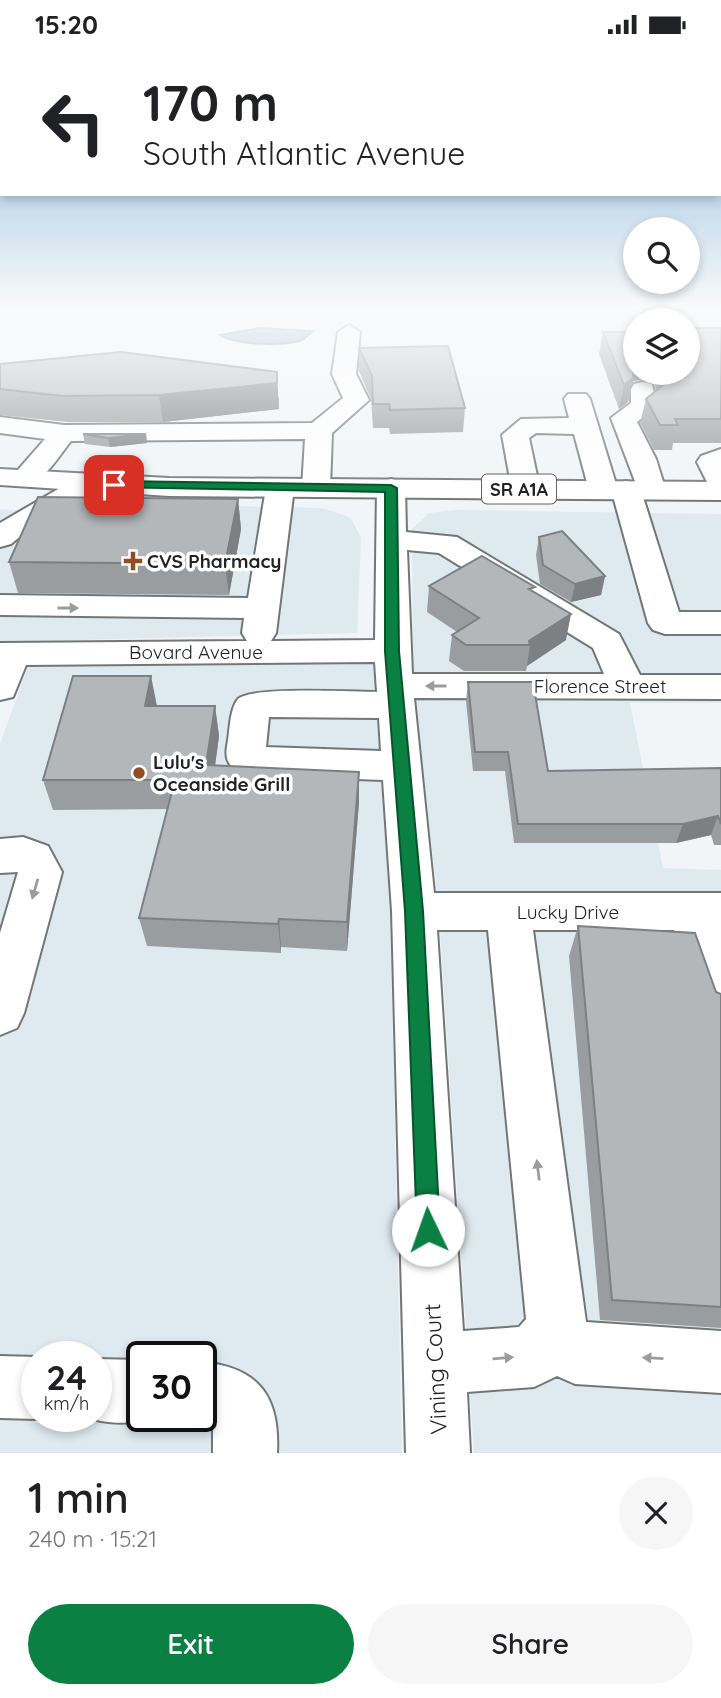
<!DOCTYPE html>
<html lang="en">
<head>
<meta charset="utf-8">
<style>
	:root { --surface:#fff; --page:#f6f6f6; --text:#202124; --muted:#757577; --accent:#0b8043 }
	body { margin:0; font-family:Quicksand,sans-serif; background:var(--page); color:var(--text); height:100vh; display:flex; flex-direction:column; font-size:26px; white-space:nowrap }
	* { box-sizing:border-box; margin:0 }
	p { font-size:23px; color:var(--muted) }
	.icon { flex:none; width:38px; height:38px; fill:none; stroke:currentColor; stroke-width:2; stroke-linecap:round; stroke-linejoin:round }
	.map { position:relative; height:1404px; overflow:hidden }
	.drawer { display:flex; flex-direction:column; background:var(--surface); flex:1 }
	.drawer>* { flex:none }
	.banner { position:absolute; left:0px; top:0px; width:721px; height:147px; box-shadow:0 4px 10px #0003; background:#fff; color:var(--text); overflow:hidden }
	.tools { position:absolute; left:623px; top:168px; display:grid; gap:14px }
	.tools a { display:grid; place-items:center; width:77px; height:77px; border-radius:50%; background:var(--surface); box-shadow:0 4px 10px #0003; font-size:35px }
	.speed { position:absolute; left:21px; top:1292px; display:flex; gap:14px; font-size:35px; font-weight:700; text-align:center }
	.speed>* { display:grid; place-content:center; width:91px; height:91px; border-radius:50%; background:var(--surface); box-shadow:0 4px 10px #0003; line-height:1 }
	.speed small { font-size:18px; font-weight:400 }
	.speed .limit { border:4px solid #111; border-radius:10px; background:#fff; color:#111 }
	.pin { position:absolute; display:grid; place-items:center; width:60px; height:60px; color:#fff; margin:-30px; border-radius:14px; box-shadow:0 4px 10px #0006 }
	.me { position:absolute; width:77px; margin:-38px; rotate:357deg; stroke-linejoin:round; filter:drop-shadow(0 0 5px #0008) }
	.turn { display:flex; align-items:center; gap:24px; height:147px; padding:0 28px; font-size:32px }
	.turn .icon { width:91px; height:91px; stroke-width:2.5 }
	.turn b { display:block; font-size:49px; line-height:60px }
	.round { display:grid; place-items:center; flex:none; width:74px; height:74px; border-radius:37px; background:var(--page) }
	.head { display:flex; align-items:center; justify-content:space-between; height:119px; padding:0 28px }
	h1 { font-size:42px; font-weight:600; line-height:52px }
	.button { display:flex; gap:14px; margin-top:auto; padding:14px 28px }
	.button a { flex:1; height:80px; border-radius:42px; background:var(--accent); color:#fff; font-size:28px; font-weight:600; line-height:80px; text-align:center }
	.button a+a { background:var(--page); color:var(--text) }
	.status { display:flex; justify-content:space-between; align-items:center; height:49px; padding:0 35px; background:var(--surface); direction:ltr }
	.status svg { height:19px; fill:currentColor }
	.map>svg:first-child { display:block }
	.built { fill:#deeaf0; fill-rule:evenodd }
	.water { fill:#78a7bd; stroke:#5e7f8f; stroke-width:2 }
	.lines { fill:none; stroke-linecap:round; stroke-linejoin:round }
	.minor-casing { stroke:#727677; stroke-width:4 }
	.major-casing { stroke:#727677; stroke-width:4 }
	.minor { fill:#fff; fill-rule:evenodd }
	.major { fill:#fff; fill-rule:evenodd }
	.wall { fill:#9a9d9f }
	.shaded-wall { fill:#7d8082 }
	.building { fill:#b3b7b9; stroke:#7d8082; stroke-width:2 }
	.oneway { fill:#9b9c9c }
	.route { fill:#0b8043; stroke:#07532c; stroke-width:2 }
	.poi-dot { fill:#924d22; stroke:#fff; stroke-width:2.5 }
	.labels { text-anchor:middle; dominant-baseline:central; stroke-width:7; stroke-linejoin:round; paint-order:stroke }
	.shield { fill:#fff; stroke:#646465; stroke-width:2 }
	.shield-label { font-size:18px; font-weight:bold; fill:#212223 }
	.poi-label { font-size:19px; font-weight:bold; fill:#212223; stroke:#fff; text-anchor:start }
	.street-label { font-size:19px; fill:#212223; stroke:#fff }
	.near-street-label { font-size:23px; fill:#212223; stroke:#fff }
</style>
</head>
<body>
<div class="status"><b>15:20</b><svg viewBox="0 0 49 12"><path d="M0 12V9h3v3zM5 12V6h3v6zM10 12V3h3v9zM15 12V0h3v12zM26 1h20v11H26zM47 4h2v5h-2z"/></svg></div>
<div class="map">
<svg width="721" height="1404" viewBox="0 0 721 1404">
	<rect width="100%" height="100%" fill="#f1f5f7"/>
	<!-- built -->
	<path class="built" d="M235,457L323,459L351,469L361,489L357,584L0,593V460L53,464Z
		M455,461L721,465V626L413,625L412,480L429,464Z
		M373,613L390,861L402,1404H0V695L28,617ZM37,1307H96V1367H37ZM142,1307H201V1367H142Z
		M415,649L721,650V654H630L663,819L721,821V845L437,844Z
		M440,881L721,882V1404H474Z"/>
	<!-- water -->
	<path class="water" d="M260,279L313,282C308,286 304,291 299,292C280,297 236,296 220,286Z"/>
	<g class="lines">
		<!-- minor casing -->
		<g class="minor-casing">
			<path id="minor" d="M349,276L360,283L356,325L369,351L332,384L330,439L326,445L316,448L306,445L302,439L305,390L71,392C56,410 40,442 14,436L10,430L45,390L0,384V368L64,376L312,374L343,349L332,325L338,283Z
				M643,333L652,335L657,357L637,373L656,410L666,442L662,448H643L679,563H721V585H665L653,581L648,574L613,447L603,450L593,447L589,441L574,385L536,384L529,389L540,441L536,447L526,450L516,447L512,441L502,386L521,370L569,369L564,350L568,345H586L590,350L616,435L626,432L636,435L611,369L631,354V340L634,335Z
				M721,400V444L711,441L697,413L701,407Z
				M87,426L97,429L101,435L97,441L29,480L11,495L0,498V474L77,429Z
				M280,430L290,433L294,439L276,584L271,592L375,591L377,439L381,433L391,430L401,433L405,439L406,483L457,488L619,585L640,626H721V650L414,649L434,844H721V978L704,971L674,881H533L586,1273L721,1282V1344L575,1335L557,1327L534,1338L467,1343L470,1404H406L392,862L383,731L250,726C233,721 224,716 227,697C230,684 229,661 238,650C251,637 354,643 377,643L375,613L26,616L13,648L0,651V594L247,592L242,584L244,569L0,566V546L248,549L266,439L270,433ZM407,501L439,504L593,599L604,625H412ZM269,668L379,669L381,702L266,698ZM437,881H488L526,1270L519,1278L463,1282Z
				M23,788L48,797L62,823L24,964L17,979L0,986V884L18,823L0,824V790Z
				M0,1307L37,1308V1367H45L37,1370L0,1369Z
				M96,1310L142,1311V1367H158C135,1376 106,1376 83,1367H96Z
				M201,1313C259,1318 280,1348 277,1404H213V1376L180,1367H201Z"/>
		</g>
		<!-- major casing -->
		<g class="major-casing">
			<path id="major" d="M0,420L169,429L721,433V451L169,447L0,436Z"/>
		</g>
		<!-- minor -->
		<use href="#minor" class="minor"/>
		<!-- major -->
		<use href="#major" class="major"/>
	</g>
	<!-- wall -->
	<path class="wall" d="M721,279V394H673L672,401H654L640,374L646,350L656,342L655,334L644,330L633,332L628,353L619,360L599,305L603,283L635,324H688Z
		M359,299L465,359L463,383L390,385L389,379H373L371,350L359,322Z
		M0,315L279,349V360L163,373H68L0,366Z
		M83,385H146L147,394L110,398L85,395Z
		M238,450L241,480L229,546L18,544L9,513Z
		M539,488L605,527L601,546L571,553L540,535L536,506Z
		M429,537L534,543L566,591L527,617L526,622H464L449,612L452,586L457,583L427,563Z
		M468,633L548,722L721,719V796H714L711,786L676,794H514L505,722H473L466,652Z
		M157,657H215L219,687L215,717L359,753L347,902L281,898V904L147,897L139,869L167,760L53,761L43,731Z
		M578,877L721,945V1279L600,1271L569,907Z"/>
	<!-- shaded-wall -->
	<path class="shaded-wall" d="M635,313V324H645L644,330L633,332L628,353L619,360L624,336Z
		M277,323L279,360L163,373L159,346Z
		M146,385L147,394L110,398L108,389Z
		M238,450L241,480L229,546L225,515Z
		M605,527L601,546L571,553L575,535Z
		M571,565L566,591L527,617L530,596L529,592Z
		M151,627L157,657L151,687L145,657Z
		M215,657L219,687L211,746L206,716Z
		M359,723V753L347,902V873Z
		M718,767L711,786L676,794L683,775Z
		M279,870L281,898V904L278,875Z"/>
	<!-- building -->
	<path class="building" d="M688,279H721V370H675L678,376H660L646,350L664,335L662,324H688Z
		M603,283H635V313L633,317V329L624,336Z
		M448,297L465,359L390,361L389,355H373L372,327L359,299Z
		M121,303L277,323V334L159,346L62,347L0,340V315Z
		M83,385H146L108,389Z
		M38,448L238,450L225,515L9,513Z
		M562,482L605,527L575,535L543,516L539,488Z
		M482,507L535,538L529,540L571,565L529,592L530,596H466L452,586L479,569L429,537Z
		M73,627H151L145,657H215L206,716L359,723L347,873L279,870L278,875L139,869L175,731H43Z
		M468,633H533L548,722L721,719V775L718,767L683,775H518L508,703H475Z
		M578,877L695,884L716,943L721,945V1258L612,1251Z"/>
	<!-- one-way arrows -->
	<defs><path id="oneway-solid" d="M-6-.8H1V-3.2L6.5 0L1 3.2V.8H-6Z" transform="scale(1.75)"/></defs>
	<g class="oneway">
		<use href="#oneway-solid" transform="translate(68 559)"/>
		<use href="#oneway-solid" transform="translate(436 637) rotate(-180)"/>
		<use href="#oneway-solid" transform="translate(35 840) rotate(106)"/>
		<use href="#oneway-solid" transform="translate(538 1121) rotate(-97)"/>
		<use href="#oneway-solid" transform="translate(503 1309) rotate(-5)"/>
		<use href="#oneway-solid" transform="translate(653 1309) rotate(-177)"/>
	</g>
	<!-- sky -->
	<linearGradient id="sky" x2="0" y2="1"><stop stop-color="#7bafd7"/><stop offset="0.57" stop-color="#f9fafb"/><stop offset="1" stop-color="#f9fafb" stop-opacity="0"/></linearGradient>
	<rect width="721" height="455" fill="url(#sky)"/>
	<!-- route -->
	<path class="route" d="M114,432L391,436L397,439L399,602L423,862L440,1181L437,1189L428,1193L420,1189L417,1181L405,862L385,602V443L110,438V433Z"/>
	<!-- markers -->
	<g class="poi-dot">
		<path d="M129.5 501.5h7v7h7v7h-7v7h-7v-7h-7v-7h7z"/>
		<circle cx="139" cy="724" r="7"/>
	</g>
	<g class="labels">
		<!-- shield labels -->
		<rect class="shield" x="482" y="425.5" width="74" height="29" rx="5"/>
		<g class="shield-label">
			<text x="519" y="440">SR A1A</text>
		</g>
		<!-- poi labels -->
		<g class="poi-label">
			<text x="147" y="512">CVS Pharmacy</text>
			<text x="153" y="713">Lulu's<tspan x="153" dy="22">Oceanside Grill</tspan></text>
		</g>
		<!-- street labels -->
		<g class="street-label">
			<text x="196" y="603">Bovard Avenue</text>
			<text x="600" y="637">Florence Street</text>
			<text x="568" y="863">Lucky Drive</text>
		</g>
		<!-- near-street labels -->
		<g class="near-street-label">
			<text transform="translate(435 1320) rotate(-93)">Vining Court</text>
		</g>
	</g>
</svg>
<div class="tools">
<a><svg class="icon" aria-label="search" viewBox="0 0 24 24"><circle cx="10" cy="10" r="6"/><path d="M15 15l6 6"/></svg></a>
<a><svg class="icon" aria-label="layers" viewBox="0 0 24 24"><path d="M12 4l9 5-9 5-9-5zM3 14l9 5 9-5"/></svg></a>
</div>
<div class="speed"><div>24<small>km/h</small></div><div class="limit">30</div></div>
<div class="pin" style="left:114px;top:436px;background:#d93025"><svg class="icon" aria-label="arrive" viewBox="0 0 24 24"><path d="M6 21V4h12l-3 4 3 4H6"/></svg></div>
<svg class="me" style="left:428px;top:1181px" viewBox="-20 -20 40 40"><circle r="19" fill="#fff"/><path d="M0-13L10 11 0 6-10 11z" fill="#0b8043"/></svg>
<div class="banner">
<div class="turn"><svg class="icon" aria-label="left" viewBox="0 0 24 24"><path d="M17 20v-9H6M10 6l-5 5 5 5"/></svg><div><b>170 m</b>South Atlantic Avenue</div></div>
</div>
</div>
<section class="drawer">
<div class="head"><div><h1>1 min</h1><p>240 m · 15:21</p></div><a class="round"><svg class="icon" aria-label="close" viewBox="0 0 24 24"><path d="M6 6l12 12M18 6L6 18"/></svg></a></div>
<div class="button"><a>Exit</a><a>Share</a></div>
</section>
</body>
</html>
